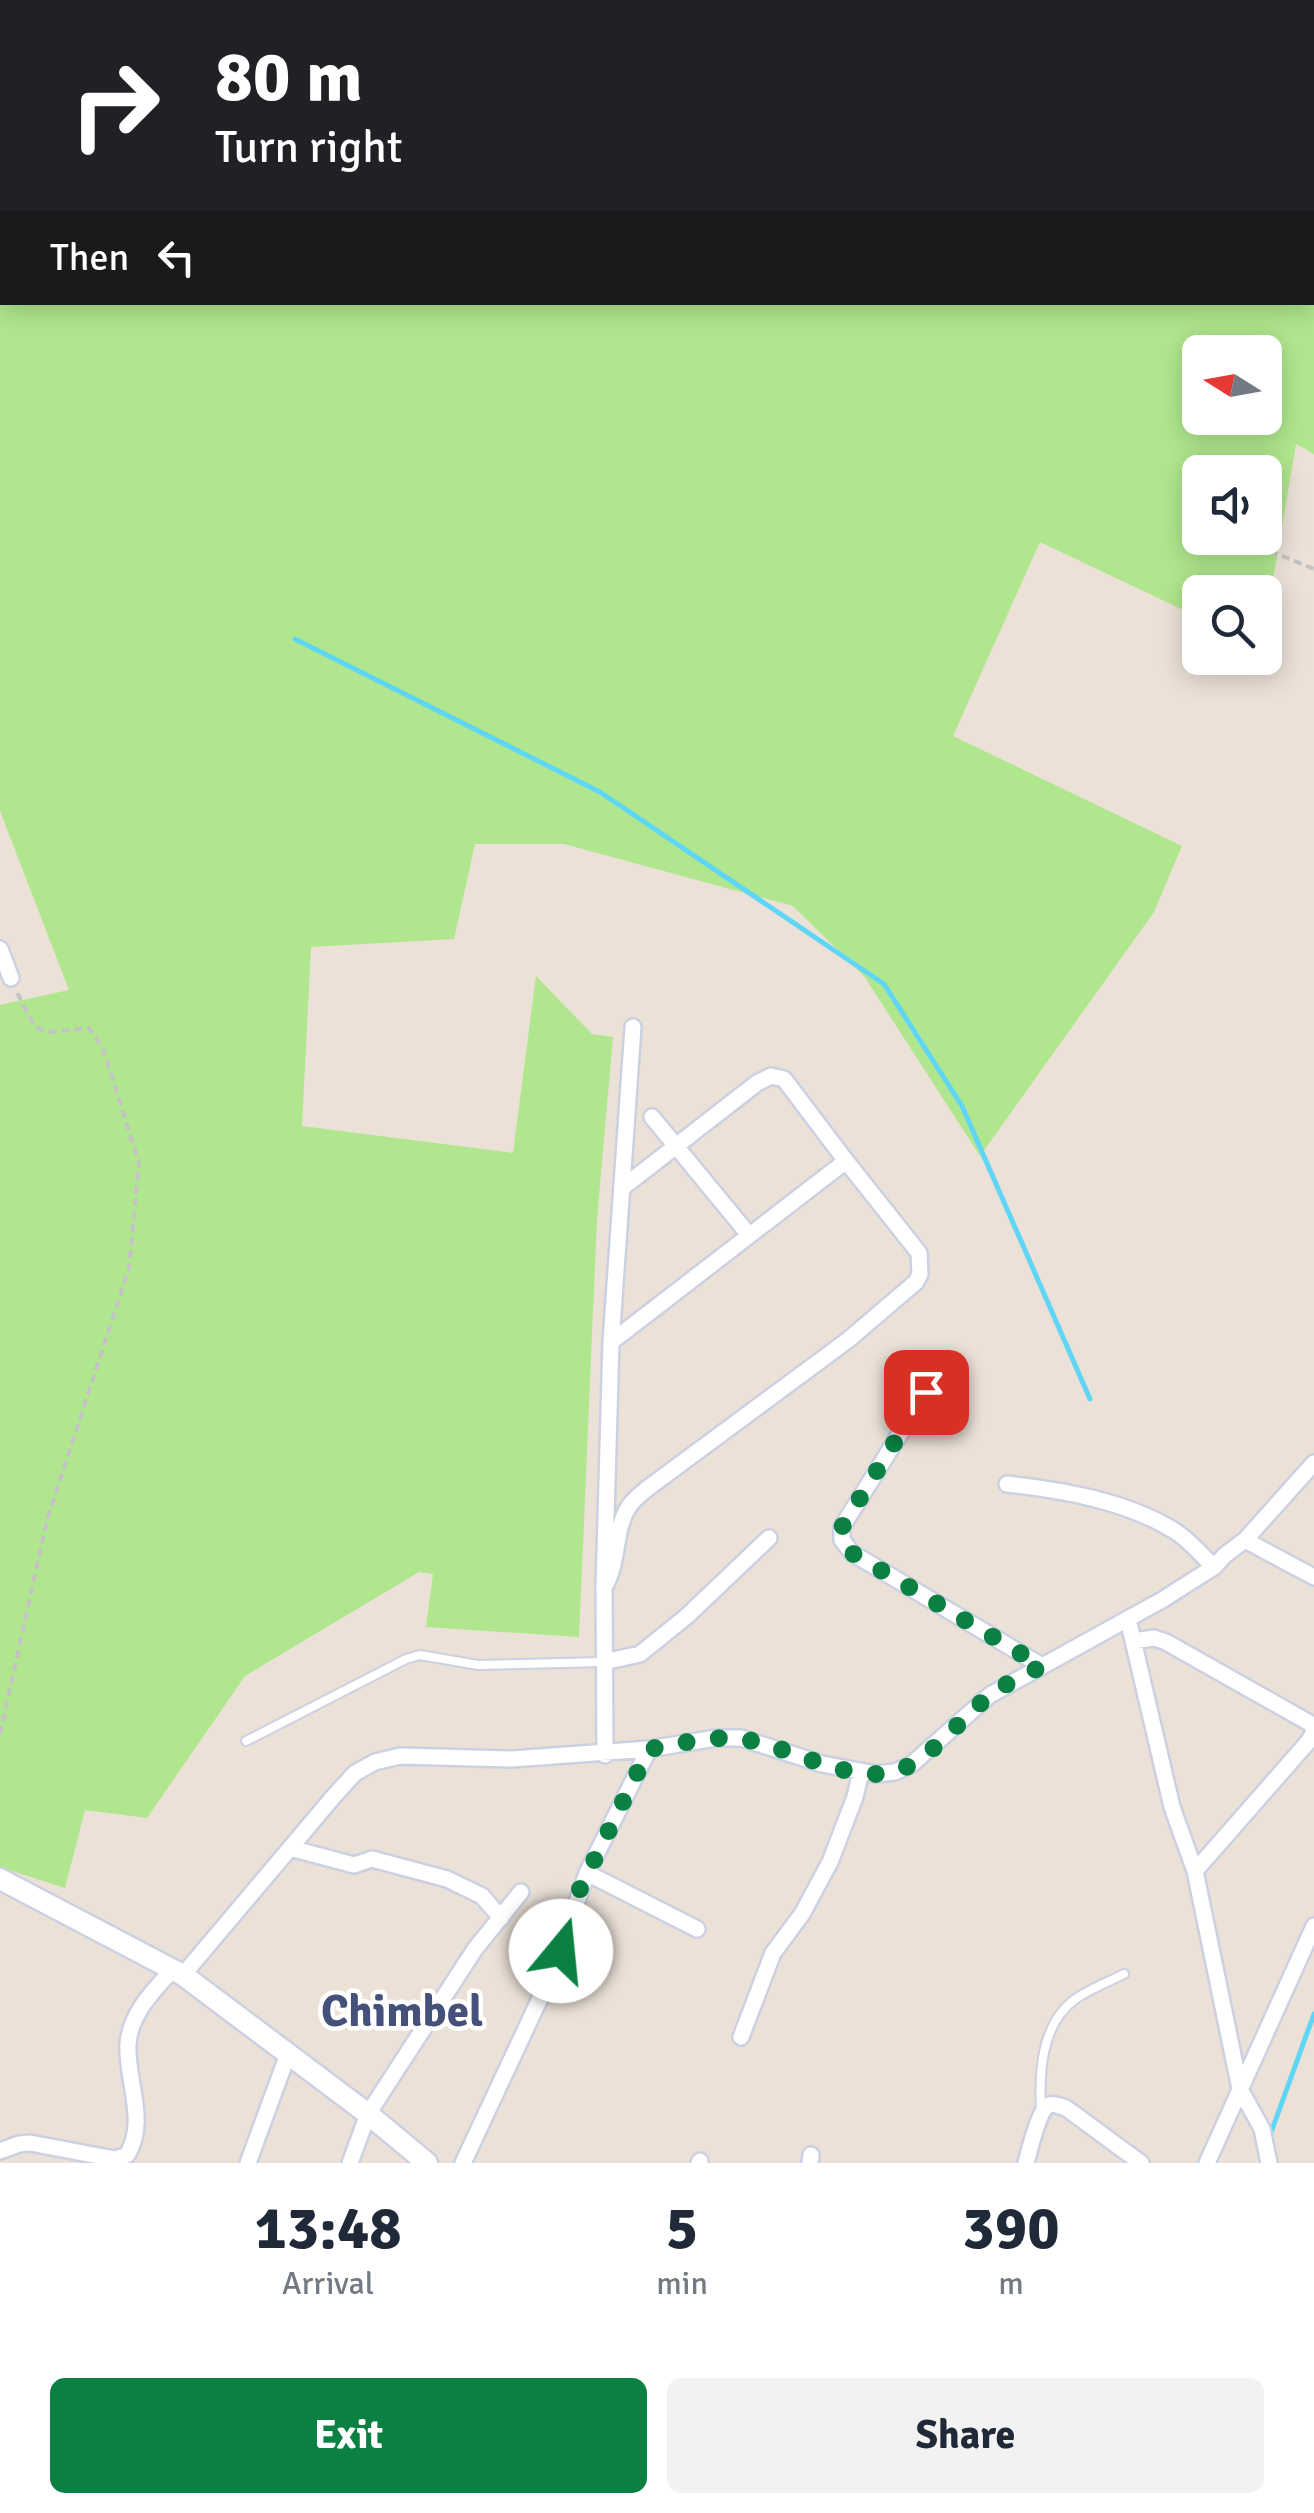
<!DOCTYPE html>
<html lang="en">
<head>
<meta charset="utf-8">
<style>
	:root { --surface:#fff; --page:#f2f2f3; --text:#1f2937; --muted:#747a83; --accent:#0b8043 }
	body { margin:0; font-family:Signika,sans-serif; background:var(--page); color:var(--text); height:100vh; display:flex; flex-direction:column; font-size:38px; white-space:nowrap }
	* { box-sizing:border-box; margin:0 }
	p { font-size:32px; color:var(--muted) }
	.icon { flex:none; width:55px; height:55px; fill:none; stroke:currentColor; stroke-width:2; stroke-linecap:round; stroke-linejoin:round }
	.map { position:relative; height:2163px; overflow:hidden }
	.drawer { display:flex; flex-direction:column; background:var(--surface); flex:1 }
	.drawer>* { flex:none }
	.hud { position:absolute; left:0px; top:0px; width:1315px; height:305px; box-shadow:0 5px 25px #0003; background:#202124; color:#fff; overflow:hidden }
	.needle { width:65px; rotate:281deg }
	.fabs { position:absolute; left:1182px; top:335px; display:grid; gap:20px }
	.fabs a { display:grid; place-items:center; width:100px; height:100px; border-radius:15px; background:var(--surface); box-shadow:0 5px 25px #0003; font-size:50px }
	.pin { position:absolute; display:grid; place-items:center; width:85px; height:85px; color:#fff; margin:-42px; border-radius:20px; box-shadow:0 5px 15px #0006 }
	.me { position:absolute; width:110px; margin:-55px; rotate:17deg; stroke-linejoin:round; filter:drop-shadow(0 0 8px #0008) }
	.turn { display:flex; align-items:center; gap:35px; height:210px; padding:0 50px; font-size:45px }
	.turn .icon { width:130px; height:130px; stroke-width:2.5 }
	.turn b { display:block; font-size:70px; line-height:85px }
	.then { display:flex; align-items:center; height:95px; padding:0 50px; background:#0003; gap:20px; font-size:38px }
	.eta { display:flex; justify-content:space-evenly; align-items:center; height:170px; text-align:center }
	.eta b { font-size:60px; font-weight:700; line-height:70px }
	.button { display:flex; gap:20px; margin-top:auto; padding:20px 50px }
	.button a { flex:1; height:115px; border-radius:15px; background:var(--accent); color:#fff; font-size:40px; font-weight:700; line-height:115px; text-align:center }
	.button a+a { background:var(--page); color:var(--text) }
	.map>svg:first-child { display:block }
	.green { fill:#b0e78e; fill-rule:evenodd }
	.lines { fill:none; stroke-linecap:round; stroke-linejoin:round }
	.stream { stroke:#60d6f7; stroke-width:5 }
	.lane-casing { stroke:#ccd1e2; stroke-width:12 }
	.street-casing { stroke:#ccd1e2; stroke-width:20 }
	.secondary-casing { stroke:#ccd1e2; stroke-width:25 }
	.path { stroke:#c3c3c3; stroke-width:4; stroke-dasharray:8 5; stroke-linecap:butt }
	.lane { stroke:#fff; stroke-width:8 }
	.street { stroke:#fff; stroke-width:15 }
	.secondary { stroke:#fff; stroke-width:20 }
	.route { stroke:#0b8043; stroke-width:18; stroke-dasharray:0 32.4 }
	.labels { text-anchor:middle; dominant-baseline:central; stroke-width:9; stroke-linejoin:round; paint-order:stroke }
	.district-label { font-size:45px; font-weight:bold; fill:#45517a; stroke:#fff }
</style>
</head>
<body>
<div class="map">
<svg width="1314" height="2163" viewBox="0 0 1314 2163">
	<rect width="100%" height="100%" fill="#ebe1d7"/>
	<!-- green -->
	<path class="green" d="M62,0H612L60,2Z
		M929,0H1314V454L1296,444L1265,627V592H1200V618L1040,542L953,736L1182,846L1154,912L980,1156L864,976L793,906L564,844H475L454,939L311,947L302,1126L513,1153L536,976L592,1034L613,1037L597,1219L579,1637L426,1627L433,1574L419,1572L245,1676L147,1818L85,1810L65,1888L0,1867V1005L69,990L0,811V204L2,302H1312V2H928ZM1265,352V418H1200V352ZM1200,472H1265V538H1200Z"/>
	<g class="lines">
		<!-- stream -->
		<path class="stream" d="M295,639L600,792L884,984L962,1106L1090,1399
			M1269,2138L1314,2014"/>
		<!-- lane casing -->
		<g class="lane-casing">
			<path id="lane" d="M246,1741L406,1659L420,1655L478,1665L604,1662
				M1041,2111C1039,2073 1041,2025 1074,2000C1089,1989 1108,1982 1124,1974"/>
		</g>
		<!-- street casing -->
		<g class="street-casing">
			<path id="street" d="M801,0L806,2
				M52,2L53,0
				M623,2L625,0
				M860,2L861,0
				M0,104L2,99
				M0,195L2,196
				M0,949L11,978
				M652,1117L749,1235
				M611,1342L846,1161L784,1079L771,1076L757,1083L622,1188
				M926,1392L842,1527V1540L852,1553L1042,1666
				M1007,1484C1062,1490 1126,1501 1173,1530C1189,1539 1201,1555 1214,1567
				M1245,1540L1314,1577
				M606,1584C619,1560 614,1527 630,1505C634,1499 642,1493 648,1488L848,1340L916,1282L920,1274L919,1253L846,1161
				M1128,1619L1172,1807L1195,1871L1240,2089L1262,2129L1269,2163
				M1133,1641L1154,1638L1166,1642L1313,1725V1734L1308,1742L1195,1871
				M604,1662L640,1654L687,1616L769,1538
				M605,1755L604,1587L611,1342L633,1027
				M290,1848L354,1865L372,1859L447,1879L482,1896L501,1918
				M587,1873L697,1929
				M183,1975L334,1796L355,1773L375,1762L400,1756L512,1759L649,1749
				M741,2037L773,1953L802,1914L830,1862L855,1797L861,1771
				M0,2151L19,2144L30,2143L115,2159L127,2155C148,2122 126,2080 128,2044C130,2014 154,1990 173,1969
				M248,2163L288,2054
				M350,2163L368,2114L475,1949L521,1892
				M463,2163L550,1977L587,1873L649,1749L716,1738H741L822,1764L876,1774L895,1772L912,1764L990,1695L1162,1600L1214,1567L1225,1555L1245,1540L1314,1463
				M699,2163L700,2161
				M810,2163L811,2155
				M1026,2163C1029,2152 1039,2109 1049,2105C1053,2103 1062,2107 1066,2108L1141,2163
				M1207,2163L1314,1926"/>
		</g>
		<!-- secondary casing -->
		<g class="secondary-casing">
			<path id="secondary" d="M0,1879L183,1975L368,2114L427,2163"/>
		</g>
		<!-- path -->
		<path class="path" d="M1270,551L1314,569
			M0,1734L47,1520L129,1268L139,1163L103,1049L89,1028C37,1033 40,1041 17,992"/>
		<!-- lane -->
		<use href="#lane" class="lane"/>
		<!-- street -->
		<use href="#street" class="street"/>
		<!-- secondary -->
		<use href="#secondary" class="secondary"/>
	</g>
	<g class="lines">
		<!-- route -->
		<path class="route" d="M561,1951L580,1889L649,1749C679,1744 711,1735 741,1739C787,1744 851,1787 899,1770C931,1759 961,1718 988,1697C1003,1684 1024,1676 1042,1666L852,1553L842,1540V1527L926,1392"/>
	</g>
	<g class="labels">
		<!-- district labels -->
		<g class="district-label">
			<text x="402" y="2011">Chimbel</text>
		</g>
	</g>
</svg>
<div class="fabs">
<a><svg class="needle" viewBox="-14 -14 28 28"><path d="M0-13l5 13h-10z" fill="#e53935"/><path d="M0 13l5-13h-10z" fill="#747a83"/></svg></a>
<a><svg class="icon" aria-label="sound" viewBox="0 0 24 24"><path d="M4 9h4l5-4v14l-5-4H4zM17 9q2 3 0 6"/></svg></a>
<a><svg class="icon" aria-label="search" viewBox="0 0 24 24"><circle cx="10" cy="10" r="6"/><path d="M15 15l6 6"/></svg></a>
</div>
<div class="pin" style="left:926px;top:1392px;background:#d93025"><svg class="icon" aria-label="arrive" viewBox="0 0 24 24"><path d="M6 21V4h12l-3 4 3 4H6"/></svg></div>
<svg class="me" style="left:561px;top:1951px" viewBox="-20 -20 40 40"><circle r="19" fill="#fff"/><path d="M0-13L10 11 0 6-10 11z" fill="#0b8043"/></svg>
<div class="hud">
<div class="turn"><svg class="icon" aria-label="right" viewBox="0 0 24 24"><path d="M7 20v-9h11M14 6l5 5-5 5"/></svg><div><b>80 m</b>Turn right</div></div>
<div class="then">Then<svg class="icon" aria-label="left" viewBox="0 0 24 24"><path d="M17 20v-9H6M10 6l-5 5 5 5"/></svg></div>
</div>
</div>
<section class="drawer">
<div class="eta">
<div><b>13:48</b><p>Arrival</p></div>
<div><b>5</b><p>min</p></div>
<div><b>390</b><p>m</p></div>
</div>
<div class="button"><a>Exit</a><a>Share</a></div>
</section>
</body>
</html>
